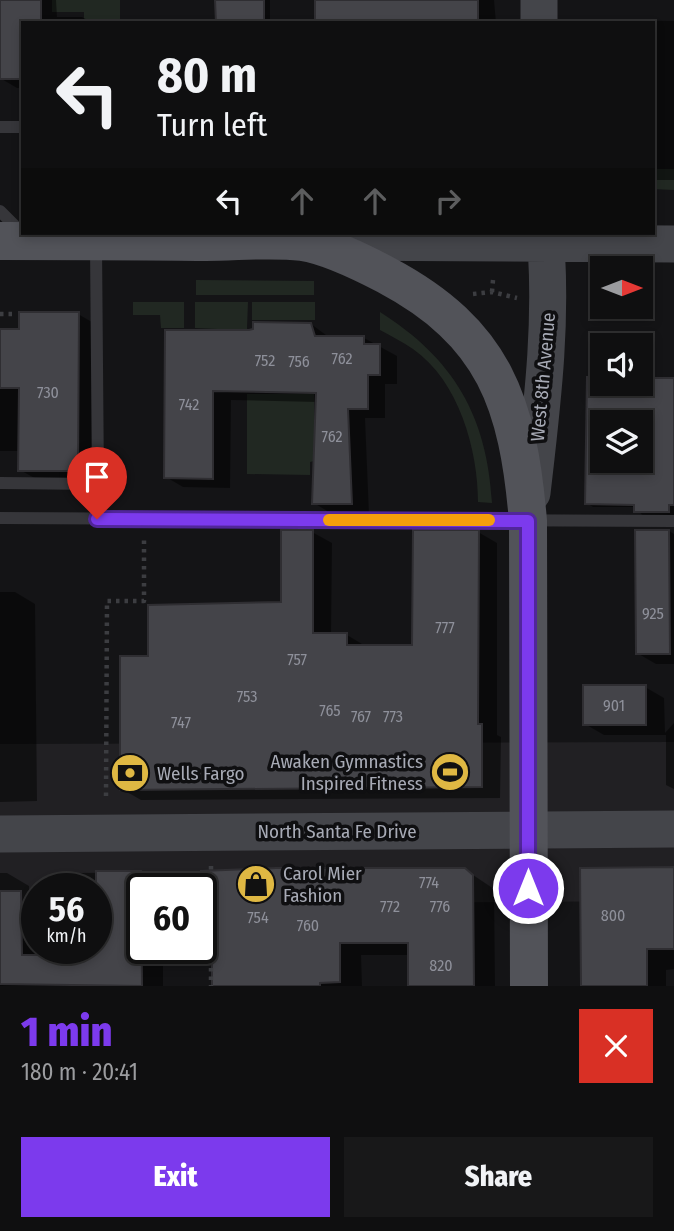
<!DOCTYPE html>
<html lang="en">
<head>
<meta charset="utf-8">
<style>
	:root { --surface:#0f0f10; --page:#181819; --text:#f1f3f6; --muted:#9b9c9f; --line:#2f2f30; --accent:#7c3aed }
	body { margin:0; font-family:"Fira Sans Condensed",sans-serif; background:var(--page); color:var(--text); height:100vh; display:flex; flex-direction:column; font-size:26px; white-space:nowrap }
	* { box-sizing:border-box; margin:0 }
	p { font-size:23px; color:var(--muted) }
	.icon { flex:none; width:38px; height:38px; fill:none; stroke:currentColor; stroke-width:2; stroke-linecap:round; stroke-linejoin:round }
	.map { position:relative; height:986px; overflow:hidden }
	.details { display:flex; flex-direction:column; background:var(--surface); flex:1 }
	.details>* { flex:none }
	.hud { position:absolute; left:21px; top:21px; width:634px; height:214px; border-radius:0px; box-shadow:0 4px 10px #0003,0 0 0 2px var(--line); background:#0f0f10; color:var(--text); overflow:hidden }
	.needle { width:46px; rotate:90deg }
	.fabs { position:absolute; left:590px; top:256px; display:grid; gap:14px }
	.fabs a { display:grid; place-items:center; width:63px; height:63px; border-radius:0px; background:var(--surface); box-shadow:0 4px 10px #0003,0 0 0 2px var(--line); font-size:35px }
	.speed { position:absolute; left:21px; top:873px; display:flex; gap:14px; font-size:35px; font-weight:700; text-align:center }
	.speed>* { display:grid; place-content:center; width:91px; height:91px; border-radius:50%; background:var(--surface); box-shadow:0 4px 10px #0003,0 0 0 2px var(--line); line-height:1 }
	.speed small { font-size:18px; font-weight:400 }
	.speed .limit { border:4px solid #111; border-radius:10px; background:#fff; color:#111 }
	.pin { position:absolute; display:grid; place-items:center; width:60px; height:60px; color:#fff; margin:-72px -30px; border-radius:50% 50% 50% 0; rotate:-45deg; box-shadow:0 0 7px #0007 }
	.pin .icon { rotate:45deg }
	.me { position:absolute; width:77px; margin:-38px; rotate:0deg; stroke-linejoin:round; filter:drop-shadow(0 0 5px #0008) }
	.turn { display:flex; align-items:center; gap:24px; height:147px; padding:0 21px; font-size:32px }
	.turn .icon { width:91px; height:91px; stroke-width:2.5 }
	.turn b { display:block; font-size:49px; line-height:60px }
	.lanes { display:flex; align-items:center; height:66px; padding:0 21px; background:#0003; justify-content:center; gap:35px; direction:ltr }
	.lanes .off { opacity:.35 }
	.round { display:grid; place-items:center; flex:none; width:74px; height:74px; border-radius:0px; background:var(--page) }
	.head { display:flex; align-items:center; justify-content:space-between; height:119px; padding:0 21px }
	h1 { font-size:42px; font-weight:800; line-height:52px; color:var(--accent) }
	.cta { display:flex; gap:14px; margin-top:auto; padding:14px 21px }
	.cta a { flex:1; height:80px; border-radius:0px; background:var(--accent); color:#fff; font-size:28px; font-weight:800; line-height:80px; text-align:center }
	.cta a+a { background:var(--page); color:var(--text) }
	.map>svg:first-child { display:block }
	.built { fill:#212023 }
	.green { fill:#212822 }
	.shadow { fill:#0007; fill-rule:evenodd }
	.building { fill:#444449; stroke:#2f2e32; stroke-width:2; fill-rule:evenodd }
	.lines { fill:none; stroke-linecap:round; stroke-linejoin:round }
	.path { stroke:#3c3d41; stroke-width:4.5; stroke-dasharray:3.5 5; stroke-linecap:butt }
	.service { stroke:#36363a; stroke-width:12 }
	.secondary { stroke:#44454a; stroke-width:37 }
	.primary { stroke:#525359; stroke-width:38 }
	.route-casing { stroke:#51269a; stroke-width:18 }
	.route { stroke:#7c3aed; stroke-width:12 }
	.slow { stroke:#f59e0b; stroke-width:12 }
	.labels { text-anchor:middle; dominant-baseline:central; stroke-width:7; stroke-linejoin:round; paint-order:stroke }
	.number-label { font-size:16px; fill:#8e909a }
	.street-label { font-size:19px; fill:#a7aab5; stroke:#0f0f11 }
	.poi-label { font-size:19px; fill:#a7aab5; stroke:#0f0f11; text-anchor:start }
</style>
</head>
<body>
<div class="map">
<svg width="674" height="986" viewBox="0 0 674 986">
	<rect width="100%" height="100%" fill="#141416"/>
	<!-- built -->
	<path class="built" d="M674,742V901L201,904V889H142V905H96V889H37V905L0,906V744Z"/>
	<!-- green -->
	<path class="green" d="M52,0H120V23H84V12H52Z
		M653,169H674V190L653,189Z
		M196,280L314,281V295H196Z
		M133,302H184V328H161L160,315H133Z
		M195,302H248L245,382H217V329L195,328Z
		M252,302H315V320H252Z
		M380,312C454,359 487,416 492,503L478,502C478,450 459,381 413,349C403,342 391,336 380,330Z
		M247,394H314V461L310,462V475L247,474Z"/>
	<!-- shadow -->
	<path class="shadow" d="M0,0H56L57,17H82L93,23H23V88H17L0,78Z
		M217,0H270V23H217Z
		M317,0H494L496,23H317Z
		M595,20L674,21V180H653V23Z
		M78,314L97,325L96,481L38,480L20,470V451H0V331H21Z
		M311,324L330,338H364L397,356V384H385V418H365L369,514H332L314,503L318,402L231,400L230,488L183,487L166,477V331L249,332Z
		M602,379V383L674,380V515H642L636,507H593L587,503ZM602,422H640V460H602Z
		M669,531L674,534V664H656L637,653Z
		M312,532L332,543L331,635H347L367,647H414L478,532L497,543V735L501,737L500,798L141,800L122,789L150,657L283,604Z
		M0,592H15L35,604L37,801L0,802Z
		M645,687L664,698L665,733L674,723V789L666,785V735H604L585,724Z
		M464,869L494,889L495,986H410V955H361L362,986H214V962H163V986H0V873H7L29,886L30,937L37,941V948H43V957L78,956L96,948V889H77V873ZM142,889H201V948H142Z
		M674,869V969L666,970V986H583Z"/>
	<!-- building -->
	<path class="building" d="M0,0H41V23H23V79H0Z
		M215,0H264V23H216Z
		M315,0H478V23H315Z
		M19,312H79L78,471H18L19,388H0V329H19Z
		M253,322L311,323L315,336H364V344H380V375H368V409H348L352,504H312L316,393L213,391V479L164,478L165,330H249L253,329Z
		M587,377H602V383H640V378H674V505H669V512H634V505L585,504ZM602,422H640V460H602Z
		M281,530H313V633H347V645H412L413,530H479L478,724H482V787L120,790V656H148V605L281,602Z
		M635,530H669L670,654H636Z
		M583,685H646V725H583Z
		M674,867V949H647V986H581L580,868Z
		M276,868H465L473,875L474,986H408V943H340V982L320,983V986H212V950H201V871Z
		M96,871H141L142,986L0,984V891H21L22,955H76V948H96Z"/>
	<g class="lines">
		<!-- path -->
		<path class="path" d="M492,292L493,280
			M473,294L492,292L517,298
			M0,314H17
			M106,796L107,601H144V537
			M211,866V986"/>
		<!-- service -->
		<path class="service" d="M0,127H23
			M0,211L22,233
			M0,483L98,484L96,245
			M0,518L674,521"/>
		<!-- secondary -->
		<path class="secondary" d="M539,0V23
			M314,242L674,244
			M532,493C542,406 553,321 545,233
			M0,834L674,829"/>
		<!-- primary -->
		<path class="primary" d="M0,241C69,241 138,241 206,242C237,242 271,238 302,242C329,246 361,262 386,275C495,333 518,403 528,521L529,986"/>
	</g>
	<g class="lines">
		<!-- route casing -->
		<g class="route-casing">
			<path id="route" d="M97,519L528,521V888"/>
		</g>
		<!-- route -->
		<use href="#route" class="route"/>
		<!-- slow -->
		<path class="slow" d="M329,520H489"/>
	</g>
	<!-- icons -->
	<defs>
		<g id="stadium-disc" transform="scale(2.0125)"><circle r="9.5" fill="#dfb843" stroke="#0f0f11"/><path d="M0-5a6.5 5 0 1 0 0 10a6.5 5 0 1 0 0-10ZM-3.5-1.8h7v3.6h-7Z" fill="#111"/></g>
		<g id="bank-disc" transform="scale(2.0125)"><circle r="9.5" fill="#dfb843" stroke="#0f0f11"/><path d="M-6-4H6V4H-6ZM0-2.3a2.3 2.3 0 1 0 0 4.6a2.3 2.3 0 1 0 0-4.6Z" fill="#111"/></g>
		<g id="shop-disc" transform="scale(2.0125)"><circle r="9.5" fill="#dfb843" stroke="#0f0f11"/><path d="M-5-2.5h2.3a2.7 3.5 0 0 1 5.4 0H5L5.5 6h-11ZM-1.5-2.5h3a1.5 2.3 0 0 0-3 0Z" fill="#111"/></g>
	</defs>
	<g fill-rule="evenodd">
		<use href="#stadium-disc" x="450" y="772"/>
		<use href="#bank-disc" x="130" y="773"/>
		<use href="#shop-disc" x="256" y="884"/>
	</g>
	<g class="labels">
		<!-- number labels -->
		<g class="number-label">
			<text x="342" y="358">762</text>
			<text x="265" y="360">752</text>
			<text x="299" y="361">756</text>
			<text x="48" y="392">730</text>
			<text x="189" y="404">742</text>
			<text x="332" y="436">762</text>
			<text x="653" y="613">925</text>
			<text x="445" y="627">777</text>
			<text x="297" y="659">757</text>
			<text x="247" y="696">753</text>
			<text x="614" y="705">901</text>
			<text x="330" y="710">765</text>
			<text x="361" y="716">767</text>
			<text x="393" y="716">773</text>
			<text x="181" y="722">747</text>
			<text x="429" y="882">774</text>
			<text x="390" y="906">772</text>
			<text x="440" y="906">776</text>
			<text x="613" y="915">800</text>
			<text x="258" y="917">754</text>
			<text x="308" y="925">760</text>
			<text x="441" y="965">820</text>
		</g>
		<!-- street labels -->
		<g class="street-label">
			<text transform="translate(543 377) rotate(-85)">West 8th Avenue</text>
			<text x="337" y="831">North Santa Fe Drive</text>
		</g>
		<!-- poi labels -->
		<g class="poi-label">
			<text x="423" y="761" text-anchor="end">Awaken Gymnastics<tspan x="423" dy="22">Inspired Fitness</tspan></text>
			<text x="157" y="773">Wells Fargo</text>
			<text x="283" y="873">Carol Mier<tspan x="283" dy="22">Fashion</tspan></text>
		</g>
	</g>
</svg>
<div class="fabs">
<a><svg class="needle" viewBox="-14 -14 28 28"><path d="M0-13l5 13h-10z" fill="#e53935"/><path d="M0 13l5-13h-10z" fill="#9b9c9f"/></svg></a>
<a><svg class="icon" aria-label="sound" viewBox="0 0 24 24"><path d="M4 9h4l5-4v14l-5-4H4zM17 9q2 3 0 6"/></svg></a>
<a><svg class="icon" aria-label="layers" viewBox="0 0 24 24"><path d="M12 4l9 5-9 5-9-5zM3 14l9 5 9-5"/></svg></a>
</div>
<div class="speed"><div>56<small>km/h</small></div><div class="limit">60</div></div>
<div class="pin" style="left:97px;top:519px;background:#d93025"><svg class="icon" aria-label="arrive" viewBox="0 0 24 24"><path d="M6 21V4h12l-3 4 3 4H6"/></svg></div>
<svg class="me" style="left:528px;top:888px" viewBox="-20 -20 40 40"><circle r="17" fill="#7c3aed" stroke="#fff" stroke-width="3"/><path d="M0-11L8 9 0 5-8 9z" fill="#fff"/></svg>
<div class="hud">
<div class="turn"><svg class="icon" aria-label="left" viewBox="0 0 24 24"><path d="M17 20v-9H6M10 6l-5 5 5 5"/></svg><div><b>80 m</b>Turn left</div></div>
<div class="lanes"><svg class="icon" aria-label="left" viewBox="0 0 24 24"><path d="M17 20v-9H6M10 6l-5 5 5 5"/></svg><svg class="icon off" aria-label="ahead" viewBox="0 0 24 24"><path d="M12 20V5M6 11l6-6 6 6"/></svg><svg class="icon off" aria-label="ahead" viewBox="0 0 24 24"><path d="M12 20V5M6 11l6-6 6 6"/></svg><svg class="icon off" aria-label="right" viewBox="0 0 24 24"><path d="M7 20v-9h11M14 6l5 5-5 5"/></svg></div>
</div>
</div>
<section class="details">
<div class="head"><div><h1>1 min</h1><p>180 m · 20:41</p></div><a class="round" style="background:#d93025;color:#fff"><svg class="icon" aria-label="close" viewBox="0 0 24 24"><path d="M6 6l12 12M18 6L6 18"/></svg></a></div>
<div class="cta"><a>Exit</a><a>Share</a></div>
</section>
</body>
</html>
